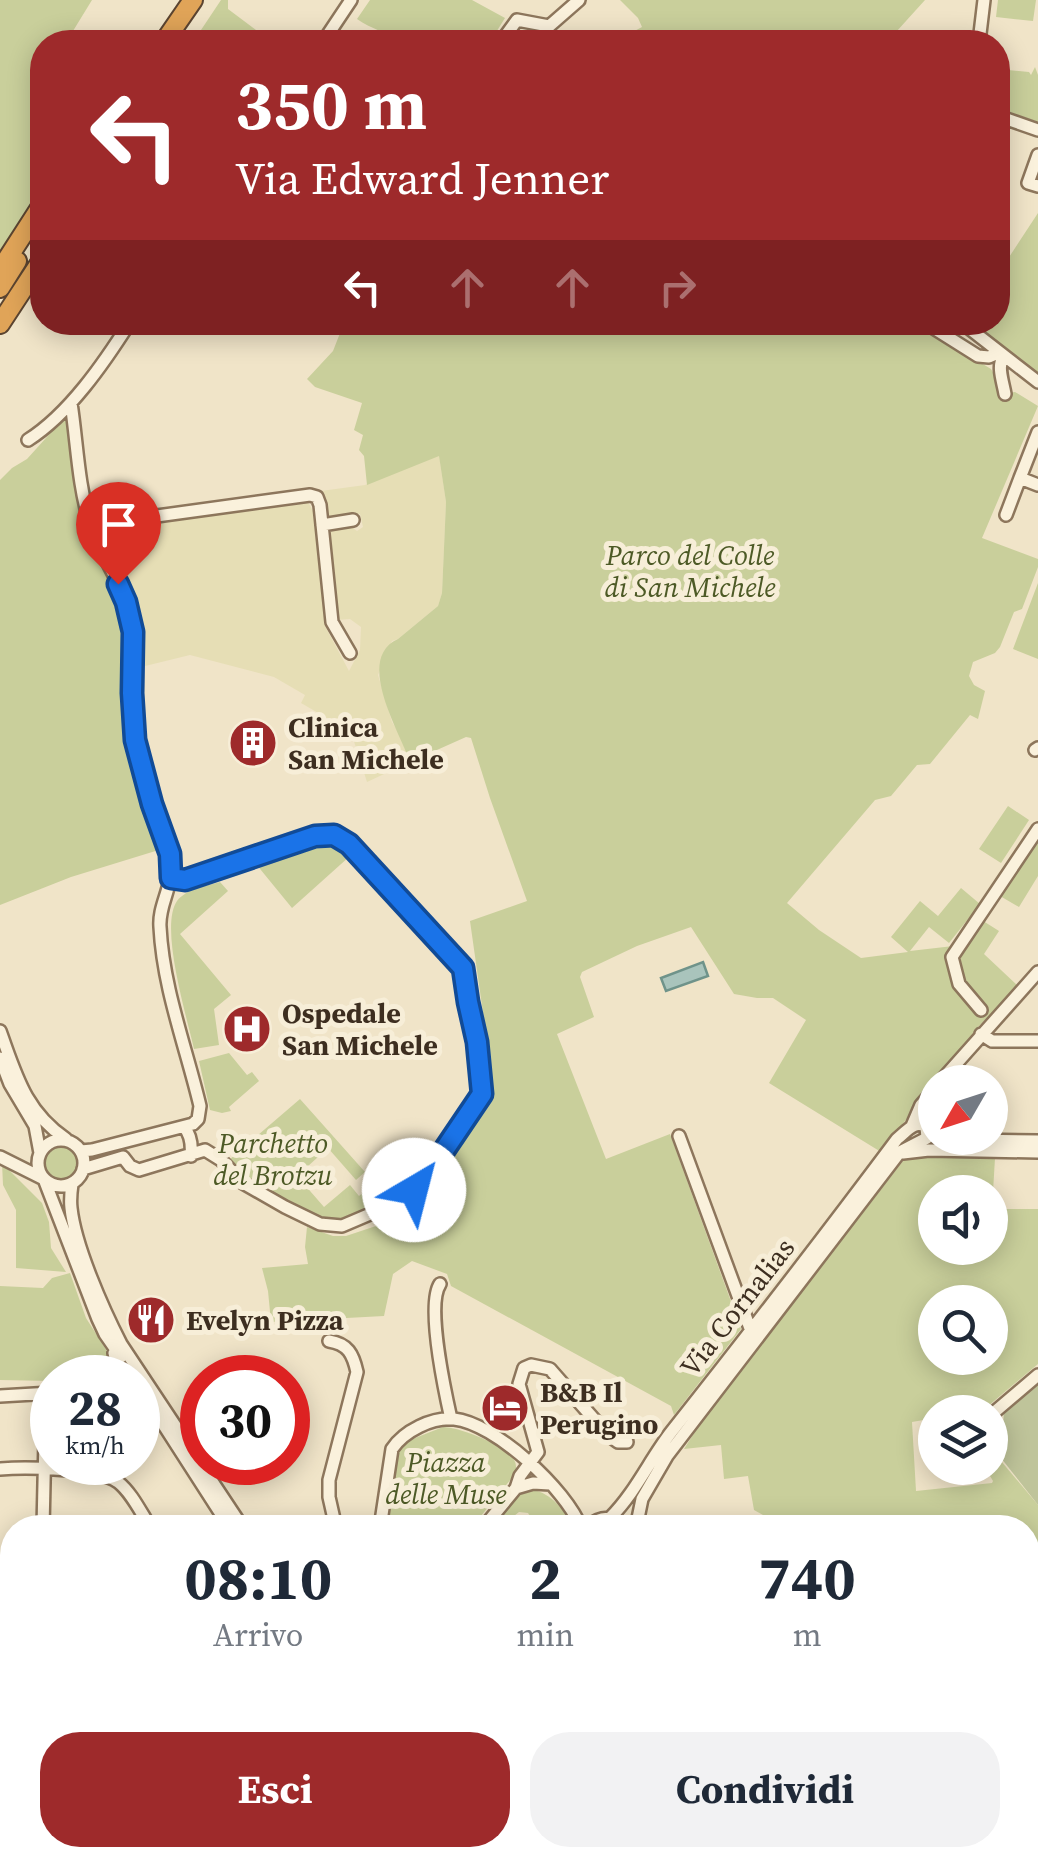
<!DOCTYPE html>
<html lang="it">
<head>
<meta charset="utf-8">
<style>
	:root { --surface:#fff; --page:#f2f2f3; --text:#1f2937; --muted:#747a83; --accent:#9e2a2b }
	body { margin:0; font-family:"Source Serif 4",serif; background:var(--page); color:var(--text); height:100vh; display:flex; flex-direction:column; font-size:38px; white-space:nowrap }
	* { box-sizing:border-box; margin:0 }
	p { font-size:32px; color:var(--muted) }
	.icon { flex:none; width:55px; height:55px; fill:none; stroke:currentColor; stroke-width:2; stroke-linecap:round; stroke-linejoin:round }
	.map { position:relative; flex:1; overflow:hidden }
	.panel { position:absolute; left:0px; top:1515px; width:1040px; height:352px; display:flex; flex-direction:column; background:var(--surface); border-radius:40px 40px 0 0; box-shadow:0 5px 25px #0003 }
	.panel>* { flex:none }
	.banner { position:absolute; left:30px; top:30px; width:980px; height:305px; border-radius:40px; box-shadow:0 5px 25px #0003; background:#9e2a2b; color:#fff; overflow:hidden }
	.needle { width:65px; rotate:231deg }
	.fabs { position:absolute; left:918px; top:1065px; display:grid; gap:20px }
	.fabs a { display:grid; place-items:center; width:90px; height:90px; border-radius:50%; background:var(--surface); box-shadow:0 5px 25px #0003; font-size:50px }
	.speed { position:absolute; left:30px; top:1355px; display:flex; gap:20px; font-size:50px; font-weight:700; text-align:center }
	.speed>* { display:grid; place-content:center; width:130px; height:130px; border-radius:50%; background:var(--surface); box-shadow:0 5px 25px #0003; line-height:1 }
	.speed small { font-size:25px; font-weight:400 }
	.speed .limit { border:15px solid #d22; background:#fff; color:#111 }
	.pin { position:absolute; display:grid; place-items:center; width:85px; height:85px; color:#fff; margin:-102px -42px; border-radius:50% 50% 50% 0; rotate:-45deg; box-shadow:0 0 10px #0007 }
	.pin .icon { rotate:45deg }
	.me { position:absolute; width:110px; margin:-55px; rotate:37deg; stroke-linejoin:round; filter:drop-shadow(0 0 8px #0008) }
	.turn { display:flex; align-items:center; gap:35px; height:210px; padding:0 40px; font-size:45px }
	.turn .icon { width:130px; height:130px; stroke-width:2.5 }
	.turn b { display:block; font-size:70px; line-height:85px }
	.lanes { display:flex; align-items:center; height:95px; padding:0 40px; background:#0003; justify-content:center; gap:50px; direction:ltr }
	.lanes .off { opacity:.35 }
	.eta { display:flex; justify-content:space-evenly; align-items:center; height:170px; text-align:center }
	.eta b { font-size:60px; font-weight:700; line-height:70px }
	.primary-button { display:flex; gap:20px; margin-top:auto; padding:20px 40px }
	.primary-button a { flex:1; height:115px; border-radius:40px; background:var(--accent); color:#fff; font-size:40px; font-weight:700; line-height:115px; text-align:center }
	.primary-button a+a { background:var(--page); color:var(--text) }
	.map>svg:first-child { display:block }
	.farmland { fill:#e6deb5 }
	.green { fill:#c9cf9b; fill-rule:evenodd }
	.cemetery { fill:#bfc49a }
	.water { fill:#a9c4bc; stroke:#6f938a; stroke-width:2.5 }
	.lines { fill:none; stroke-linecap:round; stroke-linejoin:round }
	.minor-casing { stroke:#8d765c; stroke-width:16 }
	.highway-casing { stroke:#5b4430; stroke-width:22 }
	.minor { stroke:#faf1dc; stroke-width:11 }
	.highway { stroke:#e0a458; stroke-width:18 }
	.route-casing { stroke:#114b97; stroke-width:25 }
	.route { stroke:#1a73e8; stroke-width:18 }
	.labels { text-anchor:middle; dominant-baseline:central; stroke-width:10; stroke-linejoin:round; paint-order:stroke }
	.park-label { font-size:28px; font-style:italic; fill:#4d5a26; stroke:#f7eed8 }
	.poi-label { font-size:28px; font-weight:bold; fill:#3d2e20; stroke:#f7eed8; text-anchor:start }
	.street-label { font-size:28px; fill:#3d2e20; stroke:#f7eed8 }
</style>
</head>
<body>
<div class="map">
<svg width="1038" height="1867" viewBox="0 0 1038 1867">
	<rect width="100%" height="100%" fill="#f0e4c8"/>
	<!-- farmland -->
	<path class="farmland" d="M439,455L446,502L442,593L438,606L398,639L392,641L378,675L392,722L403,740L410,762L367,782L351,732L301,703L305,695L274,677L190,655L141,667L143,651L137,614L97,531L96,526L308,502L313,511L325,626L349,671L360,650L361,627L350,619L336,620L327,529L350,526L357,531L363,527L360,514L325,518L321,491L365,485Z"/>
	<!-- green -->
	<path class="green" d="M0,0H92L73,31L91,42H42V197L0,258Z
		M221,0H228V9L272,42H193Z
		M370,0H472L505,18L490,42H399C387,32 371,29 357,19Z
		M620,0H925L887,42H614L642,27L638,18Z
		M998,0H1036L1033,21L996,17Z
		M1035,67L1038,75V122L998,108V69L1029,72L1031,75Z
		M1038,213V373L973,325V323L998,322V274Z
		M344,323H915L991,369L999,382L1001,394L1015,392L1038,406L982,538L1038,559V567L1022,609L1014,612L1000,647L995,653L973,662L969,676L974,685L985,691L978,719L970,715L930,764L917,765L891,796L875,800L787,903L819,930L861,958L908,952L891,937L920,901L938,916L961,888L980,904L949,943L929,927L910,951L962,945L980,919L999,931L984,954L1018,986L977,1028L881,1152L769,1083L806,1020L773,998H757L734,994L691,927L637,946L582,972L580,977L594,1017L557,1034L606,1159L670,1134L741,1329L674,1415L671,1406L451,1286L447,1274L412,1261L393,1274L384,1316L271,1322L268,1291L262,1268L308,1264L305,1247L307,1227L333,1236H346L376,1226L406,1210L431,1189L492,1097L489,1055L470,921L527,901L490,798L471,738L466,737L410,762C400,732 354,659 398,639L438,606L442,593L446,502L439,456L367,485L364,456L359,450L363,435L354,430L362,403L315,387L307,379L333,351Z
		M64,418L67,420L78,494L87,532L117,594L127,623V712L132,752L162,849L71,877L0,905V480L12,468L27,459Z
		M1038,583V659L1013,649Z
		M1008,806L1029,820L1001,863L979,849Z
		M1038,836V876L1019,907L1000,896Z
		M318,844H333L350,852V856L292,908L256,864Z
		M220,882L228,891L180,934L231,995L214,1009L219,1045L194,1049C187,1017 159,927 177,901C186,889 206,886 220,882Z
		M229,1053L247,1075L252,1072L259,1081L229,1107L231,1111L222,1113L210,1110L199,1061Z
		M300,1099L365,1172L356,1180L328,1148L297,1176L324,1207L350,1185L359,1196L369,1188L382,1204L342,1221H328C293,1207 253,1189 229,1160Z
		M43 1163a18 18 0 1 1 36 0a18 18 0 1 1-36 0Z
		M906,1157L995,1158L992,1209H1038V1364L981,1412H935V1418L912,1422L916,1491L992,1483L993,1481L987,1471L1001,1461L1038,1505V1867H977L967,1855H1028V1528L763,1527V1515L754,1510L748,1476L724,1479L721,1445L684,1449L703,1419ZM935,1192H990V1248H935ZM935,1302H990V1358H935Z
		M2,1163L42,1203L49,1222L51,1248L66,1272L16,1268V1210L3,1185Z
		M70,1273L86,1318L109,1354L104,1377L52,1378V1381L0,1380V1286L43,1288L52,1278Z
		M443,1427C459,1427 502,1444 512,1457C517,1463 516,1467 516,1473L472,1527L388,1528L398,1451L405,1442Z
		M533,1490C551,1493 566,1511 572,1527H533V1521L528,1513L519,1512L500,1527H492L519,1495Z
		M458,1855H520L528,1864L525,1867H464Z"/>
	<!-- cemetery -->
	<path class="cemetery" d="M1038,1382V1505L1001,1458L1004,1411Z"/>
	<!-- water -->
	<path class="water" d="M703,962L708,976L666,991L661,978Z"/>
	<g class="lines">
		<!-- minor casing -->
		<g class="minor-casing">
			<path id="minor" d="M323,42L351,0
				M501,42L517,20L549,26
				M531,42L579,0
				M979,42L984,0
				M998,116L1038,130
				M1038,155L1028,183L1038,186
				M998,161L1001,118
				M924,322L978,356L989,357L998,353
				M961,322L1038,382
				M1003,357C997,367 1003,382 1005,394
				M71,403C77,442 78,485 90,523C101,557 125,586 131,622C138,659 129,698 134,736C140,777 160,813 169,853C177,884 158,902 160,927C163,988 186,1047 200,1106L198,1119L193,1124L92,1150L81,1151
				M1038,432L1020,478L1038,485
				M28,440C69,414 104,363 130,322
				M1006,515L1020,478
				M91,525L310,495L317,497L320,505L332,622L350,653
				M322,525L353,520
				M1035,750L1038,748
				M981,1010L959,984L952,957L1038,829
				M0,1031C16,1075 25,1111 66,1139
				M981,1034L992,1041H1038
				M0,1058L10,1084L35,1126L40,1153
				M940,1082L1038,972
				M912,1126L921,1105L935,1089
				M184,1127C191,1135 192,1146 191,1156
				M926,1127L928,1114L935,1095
				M679,1136L751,1331
				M939,1138C947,1142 958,1144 968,1140L1038,1141
				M38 1163a23 23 0 1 1 46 0a23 23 0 1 1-46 0Z
				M903,1153L929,1150L1038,1152
				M0,1157L44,1179L98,1319L105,1334L121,1357
				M83,1169L123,1157L130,1166L139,1170L205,1150L221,1160L243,1183L285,1207L320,1224L342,1226L396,1203L414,1190L480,1099L481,1074L463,968L346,842L334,835L323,834L185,880L171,878
				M72,1184C71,1191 70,1200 71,1208C75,1246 103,1309 121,1344L243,1528
				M440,1284C426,1305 445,1392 451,1419
				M329,1341C348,1344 353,1354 357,1372L329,1480V1497L336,1528
				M113,1378L117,1365L114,1353
				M138,1385L230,1528
				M0,1396L51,1393
				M990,1424L991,1415L1038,1375
				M990,1455V1456
				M0,1469C25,1467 99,1468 118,1482C132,1493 141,1513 151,1528
				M516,1488L533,1483L550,1484
				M610,1518C636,1492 650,1459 672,1431C748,1335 823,1238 897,1139C906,1132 915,1119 926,1127
				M43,1528L46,1393
				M380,1528L392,1449C404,1431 432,1417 454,1419C495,1423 567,1490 581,1528
				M483,1528L516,1488L520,1476L538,1452L519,1384L524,1368L531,1365L550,1369L607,1434L618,1442H627
				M586,1528C600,1515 615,1515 629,1528
				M636,1528L642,1499L667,1456L900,1152L927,1138L926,1127
				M0,1569L12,1559
				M0,1811L12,1825
				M39,1855L49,1867
				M434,1855L441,1867
				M449,1855L456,1867
				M607,1855L617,1867
				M861,1855L870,1867
				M291,1867L303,1855
				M671,1867L676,1855"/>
		</g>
		<!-- highway casing -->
		<g class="highway-casing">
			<path id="highway" d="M164,42L193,0
				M0,270L42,205
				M0,288L17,261
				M0,324L42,260"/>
		</g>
		<!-- minor -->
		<use href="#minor" class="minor"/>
		<!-- highway -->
		<use href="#highway" class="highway"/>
	</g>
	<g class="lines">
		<!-- route casing -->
		<g class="route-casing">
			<path id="route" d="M118,584L126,602L133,632L132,693L135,740L152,804L170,854L171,878L185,880L315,836L334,835L349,844L463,968L468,1002L477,1042L482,1094L426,1177L414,1190"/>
		</g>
		<!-- route -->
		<use href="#route" class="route"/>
	</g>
	<!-- icons -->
	<defs>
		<g id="building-disc" transform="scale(2.5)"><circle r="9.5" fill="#9e2a2b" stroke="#f7eed8"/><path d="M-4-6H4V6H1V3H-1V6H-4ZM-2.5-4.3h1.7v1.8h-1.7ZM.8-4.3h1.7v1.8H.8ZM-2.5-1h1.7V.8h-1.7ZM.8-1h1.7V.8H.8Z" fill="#fff"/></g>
		<g id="hospital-disc" transform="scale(2.5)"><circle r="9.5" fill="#9e2a2b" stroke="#f7eed8"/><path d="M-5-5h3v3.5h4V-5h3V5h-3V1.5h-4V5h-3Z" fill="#fff"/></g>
		<g id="restaurant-disc" transform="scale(2.5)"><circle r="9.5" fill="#9e2a2b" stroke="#f7eed8"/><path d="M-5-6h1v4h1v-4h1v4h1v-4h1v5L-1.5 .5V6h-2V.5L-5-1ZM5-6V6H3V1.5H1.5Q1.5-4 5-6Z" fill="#fff"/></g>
		<g id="hotel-disc" transform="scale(2.5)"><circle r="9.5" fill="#9e2a2b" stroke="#f7eed8"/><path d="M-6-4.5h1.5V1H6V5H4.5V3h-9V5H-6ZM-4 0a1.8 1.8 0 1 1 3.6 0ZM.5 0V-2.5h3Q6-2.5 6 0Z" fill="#fff"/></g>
	</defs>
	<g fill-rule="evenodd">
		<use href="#building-disc" x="253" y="743"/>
		<use href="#hospital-disc" x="247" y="1029"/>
		<use href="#restaurant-disc" x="151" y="1320"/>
		<use href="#hotel-disc" x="505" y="1408"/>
	</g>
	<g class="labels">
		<!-- park labels -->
		<g class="park-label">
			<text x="690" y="555">Parco del Colle<tspan x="690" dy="32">di San Michele</tspan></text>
			<text x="273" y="1143">Parchetto<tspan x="273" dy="32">del Brotzu</tspan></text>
			<text x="446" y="1462">Piazza<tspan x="446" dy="32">delle Muse</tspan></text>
		</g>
		<!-- poi labels -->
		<g class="poi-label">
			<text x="288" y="727">Clinica<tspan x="288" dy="32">San Michele</tspan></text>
			<text x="282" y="1013">Ospedale<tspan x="282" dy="32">San Michele</tspan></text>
			<text x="186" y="1320">Evelyn Pizza</text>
			<text x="540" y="1392">B&amp;B Il<tspan x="540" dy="32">Perugino</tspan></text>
		</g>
		<!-- street labels -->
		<g class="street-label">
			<text transform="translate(737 1307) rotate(-52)">Via Cornalias</text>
		</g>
	</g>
</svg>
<div class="fabs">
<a><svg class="needle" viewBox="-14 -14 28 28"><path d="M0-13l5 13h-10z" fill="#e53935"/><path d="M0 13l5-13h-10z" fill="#747a83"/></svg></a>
<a><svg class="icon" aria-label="sound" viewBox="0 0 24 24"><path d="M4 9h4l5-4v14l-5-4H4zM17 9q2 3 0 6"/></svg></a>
<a><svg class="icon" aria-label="search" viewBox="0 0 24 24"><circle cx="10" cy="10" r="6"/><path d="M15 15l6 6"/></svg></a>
<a><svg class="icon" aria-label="layers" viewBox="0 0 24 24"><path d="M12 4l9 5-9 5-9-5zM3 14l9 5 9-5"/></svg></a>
</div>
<div class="speed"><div>28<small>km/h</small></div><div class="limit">30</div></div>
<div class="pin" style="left:118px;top:584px;background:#d93025"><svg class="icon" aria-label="arrive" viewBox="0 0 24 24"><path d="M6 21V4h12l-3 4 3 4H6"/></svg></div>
<svg class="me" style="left:414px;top:1190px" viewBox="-20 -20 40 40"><circle r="19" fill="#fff"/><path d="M0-13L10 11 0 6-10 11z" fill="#1a73e8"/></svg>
<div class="banner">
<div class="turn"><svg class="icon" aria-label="left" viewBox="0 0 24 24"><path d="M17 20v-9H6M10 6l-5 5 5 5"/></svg><div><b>350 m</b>Via Edward Jenner</div></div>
<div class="lanes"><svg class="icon" aria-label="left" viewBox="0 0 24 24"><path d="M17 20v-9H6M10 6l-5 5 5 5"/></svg><svg class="icon off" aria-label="ahead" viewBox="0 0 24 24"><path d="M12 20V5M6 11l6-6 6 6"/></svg><svg class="icon off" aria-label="ahead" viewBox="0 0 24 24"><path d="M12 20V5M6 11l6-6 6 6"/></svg><svg class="icon off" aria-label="right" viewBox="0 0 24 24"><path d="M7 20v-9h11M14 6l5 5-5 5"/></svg></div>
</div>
<section class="panel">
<div class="eta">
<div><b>08:10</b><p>Arrivo</p></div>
<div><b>2</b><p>min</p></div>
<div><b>740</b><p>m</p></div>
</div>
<div class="primary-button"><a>Esci</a><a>Condividi</a></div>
</section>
</div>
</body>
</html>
